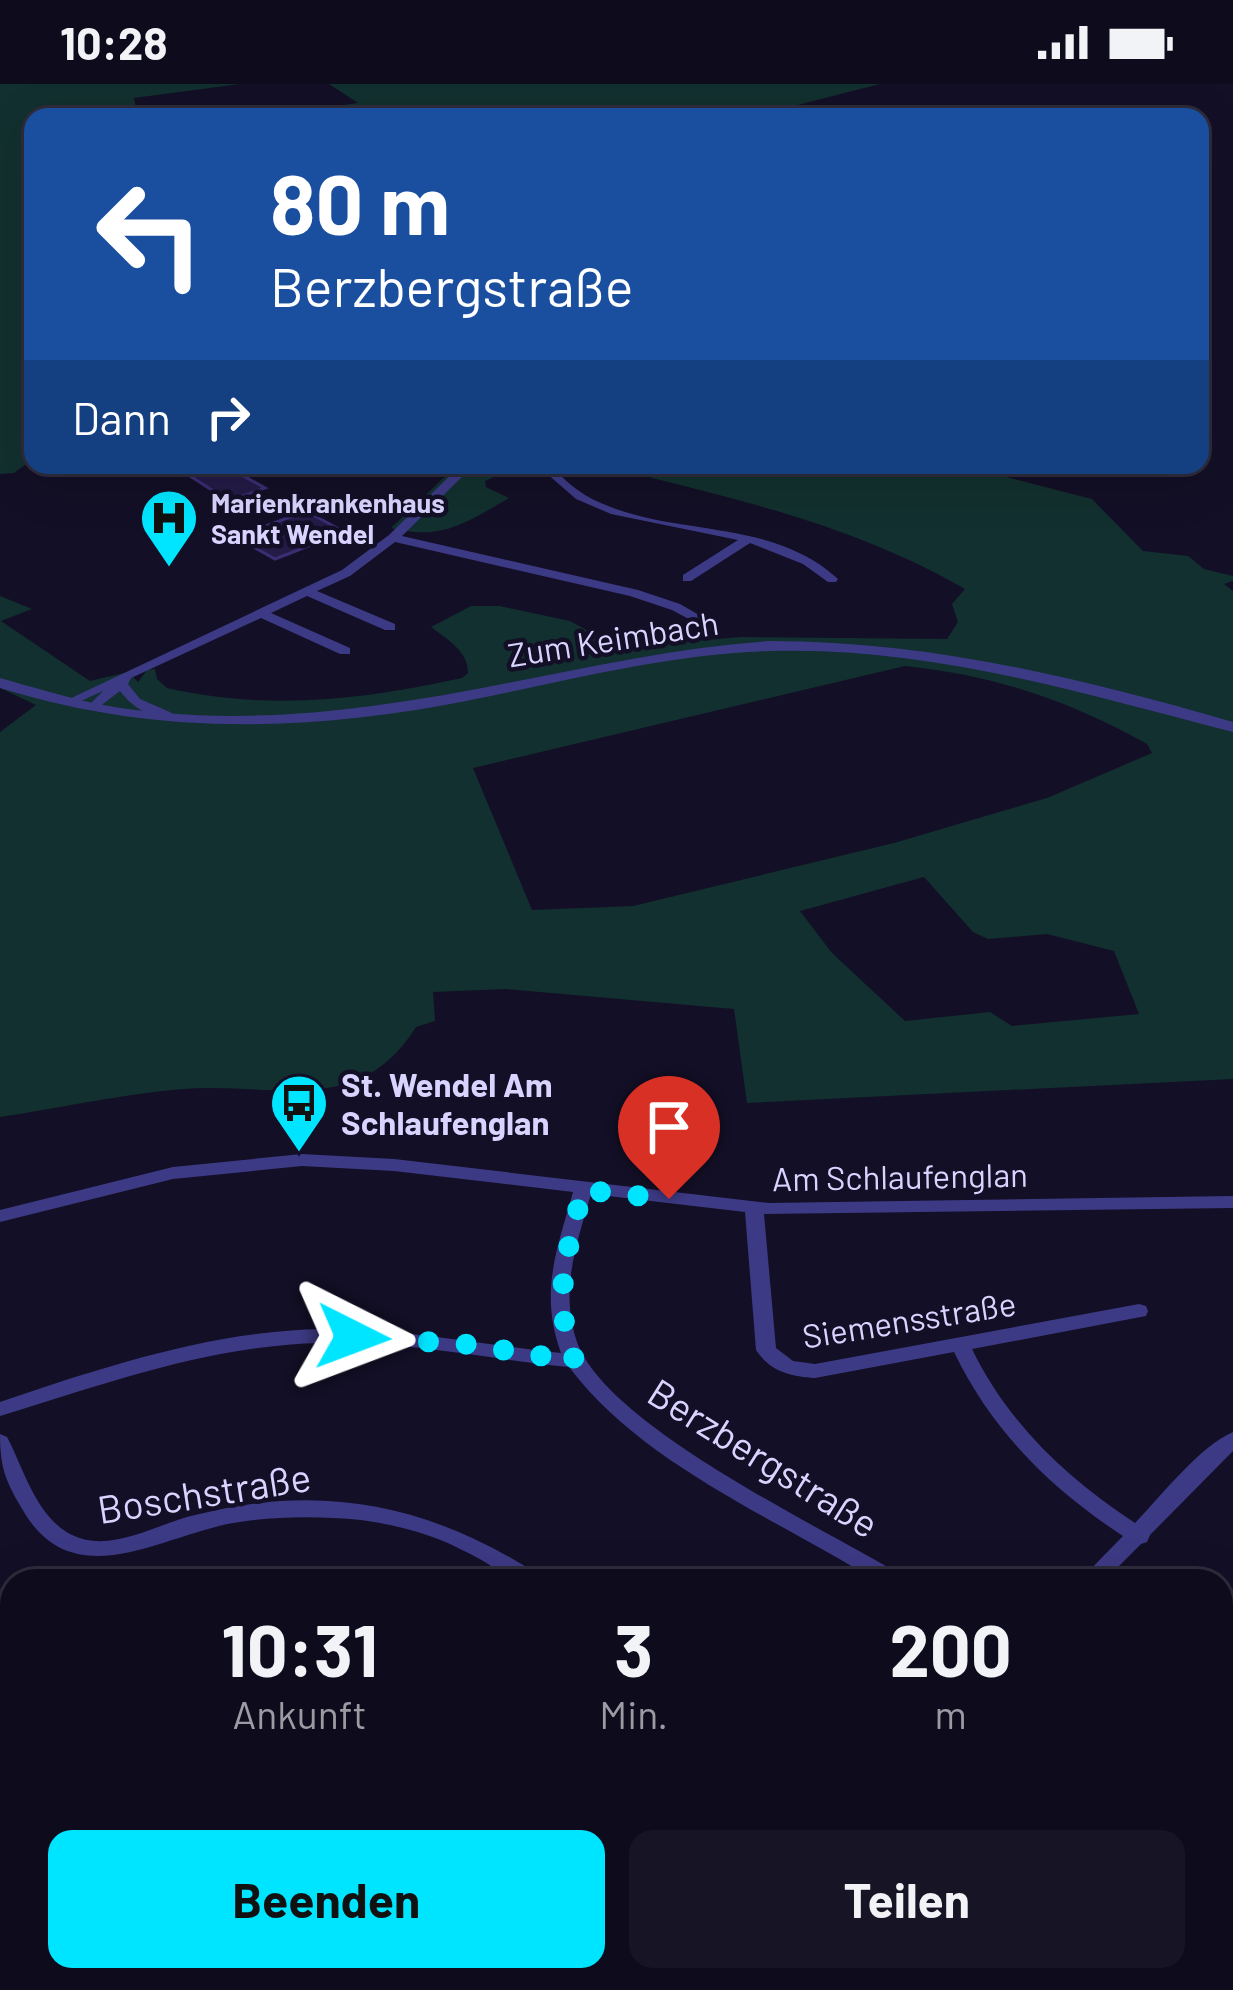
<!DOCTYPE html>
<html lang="de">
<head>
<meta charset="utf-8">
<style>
	:root { --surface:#0e0b1c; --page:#171425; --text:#f1f3f6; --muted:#9b9ba3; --line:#2e2b3b; --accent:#00e5ff }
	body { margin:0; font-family:Barlow,sans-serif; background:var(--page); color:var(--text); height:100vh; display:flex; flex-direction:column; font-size:45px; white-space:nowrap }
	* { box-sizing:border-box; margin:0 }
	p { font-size:39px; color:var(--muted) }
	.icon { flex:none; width:66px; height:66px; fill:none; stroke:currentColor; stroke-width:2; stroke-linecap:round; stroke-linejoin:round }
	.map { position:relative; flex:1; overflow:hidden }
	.side { position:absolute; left:0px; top:1485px; width:1233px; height:423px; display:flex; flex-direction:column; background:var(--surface); border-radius:36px 36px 0 0; box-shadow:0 12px 48px #0002,0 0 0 3px var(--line) }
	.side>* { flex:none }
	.hud { position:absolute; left:24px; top:24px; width:1185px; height:366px; border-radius:24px; box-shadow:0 12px 48px #0002,0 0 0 3px var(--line); background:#1a4fa0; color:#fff; overflow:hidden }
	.pin { position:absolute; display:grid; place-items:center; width:102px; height:102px; color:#fff; margin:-123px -51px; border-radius:50% 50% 50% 0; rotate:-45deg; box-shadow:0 0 12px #0007 }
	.pin .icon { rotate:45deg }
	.me { position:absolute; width:132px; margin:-66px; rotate:93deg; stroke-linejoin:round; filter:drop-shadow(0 0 9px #0008) }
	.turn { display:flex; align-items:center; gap:42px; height:252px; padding:0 48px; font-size:54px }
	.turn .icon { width:156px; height:156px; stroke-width:2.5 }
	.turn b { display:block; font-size:84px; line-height:102px }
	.then { display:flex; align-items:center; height:114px; padding:0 48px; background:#0003; gap:24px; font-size:45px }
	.eta { display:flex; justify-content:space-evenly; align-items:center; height:204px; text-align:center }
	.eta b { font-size:72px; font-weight:700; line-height:84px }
	.action { display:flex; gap:24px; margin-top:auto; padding:24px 48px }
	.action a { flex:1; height:138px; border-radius:24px; background:var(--accent); color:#111; font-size:48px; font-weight:700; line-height:138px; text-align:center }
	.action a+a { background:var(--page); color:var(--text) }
	.status { display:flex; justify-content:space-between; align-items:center; height:84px; padding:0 60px; background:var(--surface); direction:ltr }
	.status svg { height:33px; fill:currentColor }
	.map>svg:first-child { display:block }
	.green { fill:#12302f; fill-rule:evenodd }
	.building { fill:#241b47; stroke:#3b2d73; stroke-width:3 }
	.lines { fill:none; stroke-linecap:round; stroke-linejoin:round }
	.minor { fill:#3d3a85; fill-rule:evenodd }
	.tertiary { fill:#3d3a85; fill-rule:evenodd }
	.route { stroke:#00e5ff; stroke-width:21; stroke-dasharray:0 37.8 }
	.labels { text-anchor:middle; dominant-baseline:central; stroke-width:9; stroke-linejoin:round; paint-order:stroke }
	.far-poi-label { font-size:27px; font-weight:bold; fill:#d9d4ff; stroke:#130f26; text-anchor:start }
	.street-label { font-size:33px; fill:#d9d4ff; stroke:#130f26 }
	.poi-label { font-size:33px; font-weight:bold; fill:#d9d4ff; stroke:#130f26; text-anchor:start }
	.near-street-label { font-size:39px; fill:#d9d4ff; stroke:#130f26 }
</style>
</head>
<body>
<div class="status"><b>10:28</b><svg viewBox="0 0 49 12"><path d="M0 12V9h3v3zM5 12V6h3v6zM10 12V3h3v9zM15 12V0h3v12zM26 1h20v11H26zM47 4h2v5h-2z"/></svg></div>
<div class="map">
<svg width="1233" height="1906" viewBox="0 0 1233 1906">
	<rect width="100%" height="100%" fill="#130f26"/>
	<!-- green -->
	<path class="green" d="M0,0H240L134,14L138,33H33V375L14,389L0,390Z
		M329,0H880L750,33H263L358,19Z
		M457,381H521L485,397L486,403L509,414C466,439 441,457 391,444Z
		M631,381H989L1006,393L1092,415L1143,467L1188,472L1204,485L1233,492V497L1224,500L1233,507V995L747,1019L734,925L505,905L433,908L435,937L416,943C359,1035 273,998 183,1005C122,1010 60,1024 0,1033V648L36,621L0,604V512L32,525L1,537L90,597L128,588L138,598L147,586L155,585L157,595L167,604C269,627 361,616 462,594L468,589C468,567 448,556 431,543L471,522H500L570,537L618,563L741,553L947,555L958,538L952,520L965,505C866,448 762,421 652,394ZM905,582C993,591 1071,617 1147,660L1152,669L1047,714L894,759L633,822L532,826L473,684ZM924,793L973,848L988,855L1047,850L1114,867L1139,930L1012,942L990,928L905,937L832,869L800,827Z
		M1233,1867V1906H369L384,1896H1221V1869Z"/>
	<!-- building -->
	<path class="building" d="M173,381H224L265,404L229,417Z
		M306,427L355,454L338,460L324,456L275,475L236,453Z"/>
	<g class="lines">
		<!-- minor -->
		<path class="minor" d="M461,381H474L402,452L638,506L680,520L720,543L719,546H709L672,526L630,512L395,458L350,492L317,507L395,540V546H385L307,512L271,529L350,564V570H340L261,534L131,594L128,600L140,615L172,629V635C151,635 132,623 120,607L95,626L88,622L103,607L72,621L65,617L342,486L389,451Z
			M537,381H550C561,392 572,403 585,411C663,456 768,430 838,495L836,498H828L803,480L750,459L691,497H683V491L738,456L611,430L576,415Z
			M302,1070L394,1075L769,1119L1233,1112V1124L764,1130L776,1264L793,1277L815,1280L1139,1220L1146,1222L1148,1227L1146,1232L972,1265C1008,1339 1066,1394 1135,1439C1162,1411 1199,1363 1233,1348V1367L1150,1451L1147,1458L1141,1460L1104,1497H1079L1123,1452C1051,1405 992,1347 954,1268L815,1294C790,1292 771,1288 756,1266L745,1128L591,1110C577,1159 560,1204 576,1255C602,1340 822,1443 901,1491L904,1497H876C774,1433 643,1381 569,1283C487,1275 405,1257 322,1259C210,1261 105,1300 0,1332V1318C104,1283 212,1247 323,1245C403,1244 482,1261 561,1269C539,1208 557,1166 573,1108L394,1087L302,1082L173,1095L0,1138V1126L173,1083Z
			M0,1350L7,1353C24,1385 36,1433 72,1451C108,1469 152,1443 187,1433C202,1429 217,1426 232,1423C346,1403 443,1429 539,1491L542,1497C534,1497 521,1499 514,1497C507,1494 498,1486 491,1482C478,1473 464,1467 450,1460C423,1448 391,1440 361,1436C318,1432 275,1432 233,1439C161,1452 74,1512 24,1428C6,1398 0,1385 0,1350Z
			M12,1732V1752L0,1756V1736Z
			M276,1896H300L305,1906H279Z"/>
		<!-- tertiary -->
		<path class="tertiary" d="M770,557C930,557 1080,594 1233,638V648C1080,609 930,562 770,567C667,570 567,597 466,617C309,648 154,652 0,604V594C33,603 64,613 98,620C187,637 282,634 372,622C506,605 635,566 770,557Z"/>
	</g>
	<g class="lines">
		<!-- route -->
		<path class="route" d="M353,1253L465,1260L575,1277C551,1216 567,1167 583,1106L669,1115"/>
	</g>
	<!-- icons -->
	<defs>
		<g id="hospital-pin" transform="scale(3)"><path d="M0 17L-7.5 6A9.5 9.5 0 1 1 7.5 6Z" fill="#00e5ff" stroke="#130f26"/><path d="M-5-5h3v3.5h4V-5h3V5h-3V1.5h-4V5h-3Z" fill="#111"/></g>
		<g id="bus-pin" transform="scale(3)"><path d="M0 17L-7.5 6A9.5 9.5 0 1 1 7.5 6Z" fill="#00e5ff" stroke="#130f26"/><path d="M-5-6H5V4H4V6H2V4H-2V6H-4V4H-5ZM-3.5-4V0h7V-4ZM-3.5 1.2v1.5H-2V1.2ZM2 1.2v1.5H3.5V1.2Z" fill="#111"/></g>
	</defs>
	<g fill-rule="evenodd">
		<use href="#hospital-pin" x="169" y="434"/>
		<use href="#bus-pin" x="299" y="1019"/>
	</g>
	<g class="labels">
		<!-- far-poi labels -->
		<g class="far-poi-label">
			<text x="211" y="418">Marienkrankenhaus<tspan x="211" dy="31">Sankt Wendel</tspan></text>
		</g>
		<!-- street labels -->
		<g class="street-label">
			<text transform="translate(613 554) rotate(-9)">Zum Keimbach</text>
			<text transform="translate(900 1092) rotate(-1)">Am Schlaufenglan</text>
			<text transform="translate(909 1235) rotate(-9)">Siemensstraße</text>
		</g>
		<!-- poi labels -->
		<g class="poi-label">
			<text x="341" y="1000">St. Wendel Am<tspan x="341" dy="38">Schlaufenglan</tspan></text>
		</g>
		<!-- near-street labels -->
		<g class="near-street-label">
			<text transform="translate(764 1373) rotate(32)">Berzbergstraße</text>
			<text transform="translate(204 1408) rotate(-9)">Boschstraße</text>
		</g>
	</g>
</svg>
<div class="pin" style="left:669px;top:1115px;background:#d93025"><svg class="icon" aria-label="arrive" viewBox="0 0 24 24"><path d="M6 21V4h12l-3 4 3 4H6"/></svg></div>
<svg class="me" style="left:353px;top:1253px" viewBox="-20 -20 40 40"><path d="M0-17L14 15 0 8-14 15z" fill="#00e5ff" stroke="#fff" stroke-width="4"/></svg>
<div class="hud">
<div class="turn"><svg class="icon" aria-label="left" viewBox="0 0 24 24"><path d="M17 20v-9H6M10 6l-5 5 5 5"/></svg><div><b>80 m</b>Berzbergstraße</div></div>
<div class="then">Dann<svg class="icon" aria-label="right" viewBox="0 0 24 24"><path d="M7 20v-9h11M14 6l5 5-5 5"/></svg></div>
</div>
<section class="side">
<div class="eta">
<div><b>10:31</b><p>Ankunft</p></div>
<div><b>3</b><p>Min.</p></div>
<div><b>200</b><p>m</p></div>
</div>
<div class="action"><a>Beenden</a><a>Teilen</a></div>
</section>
</div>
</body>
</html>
